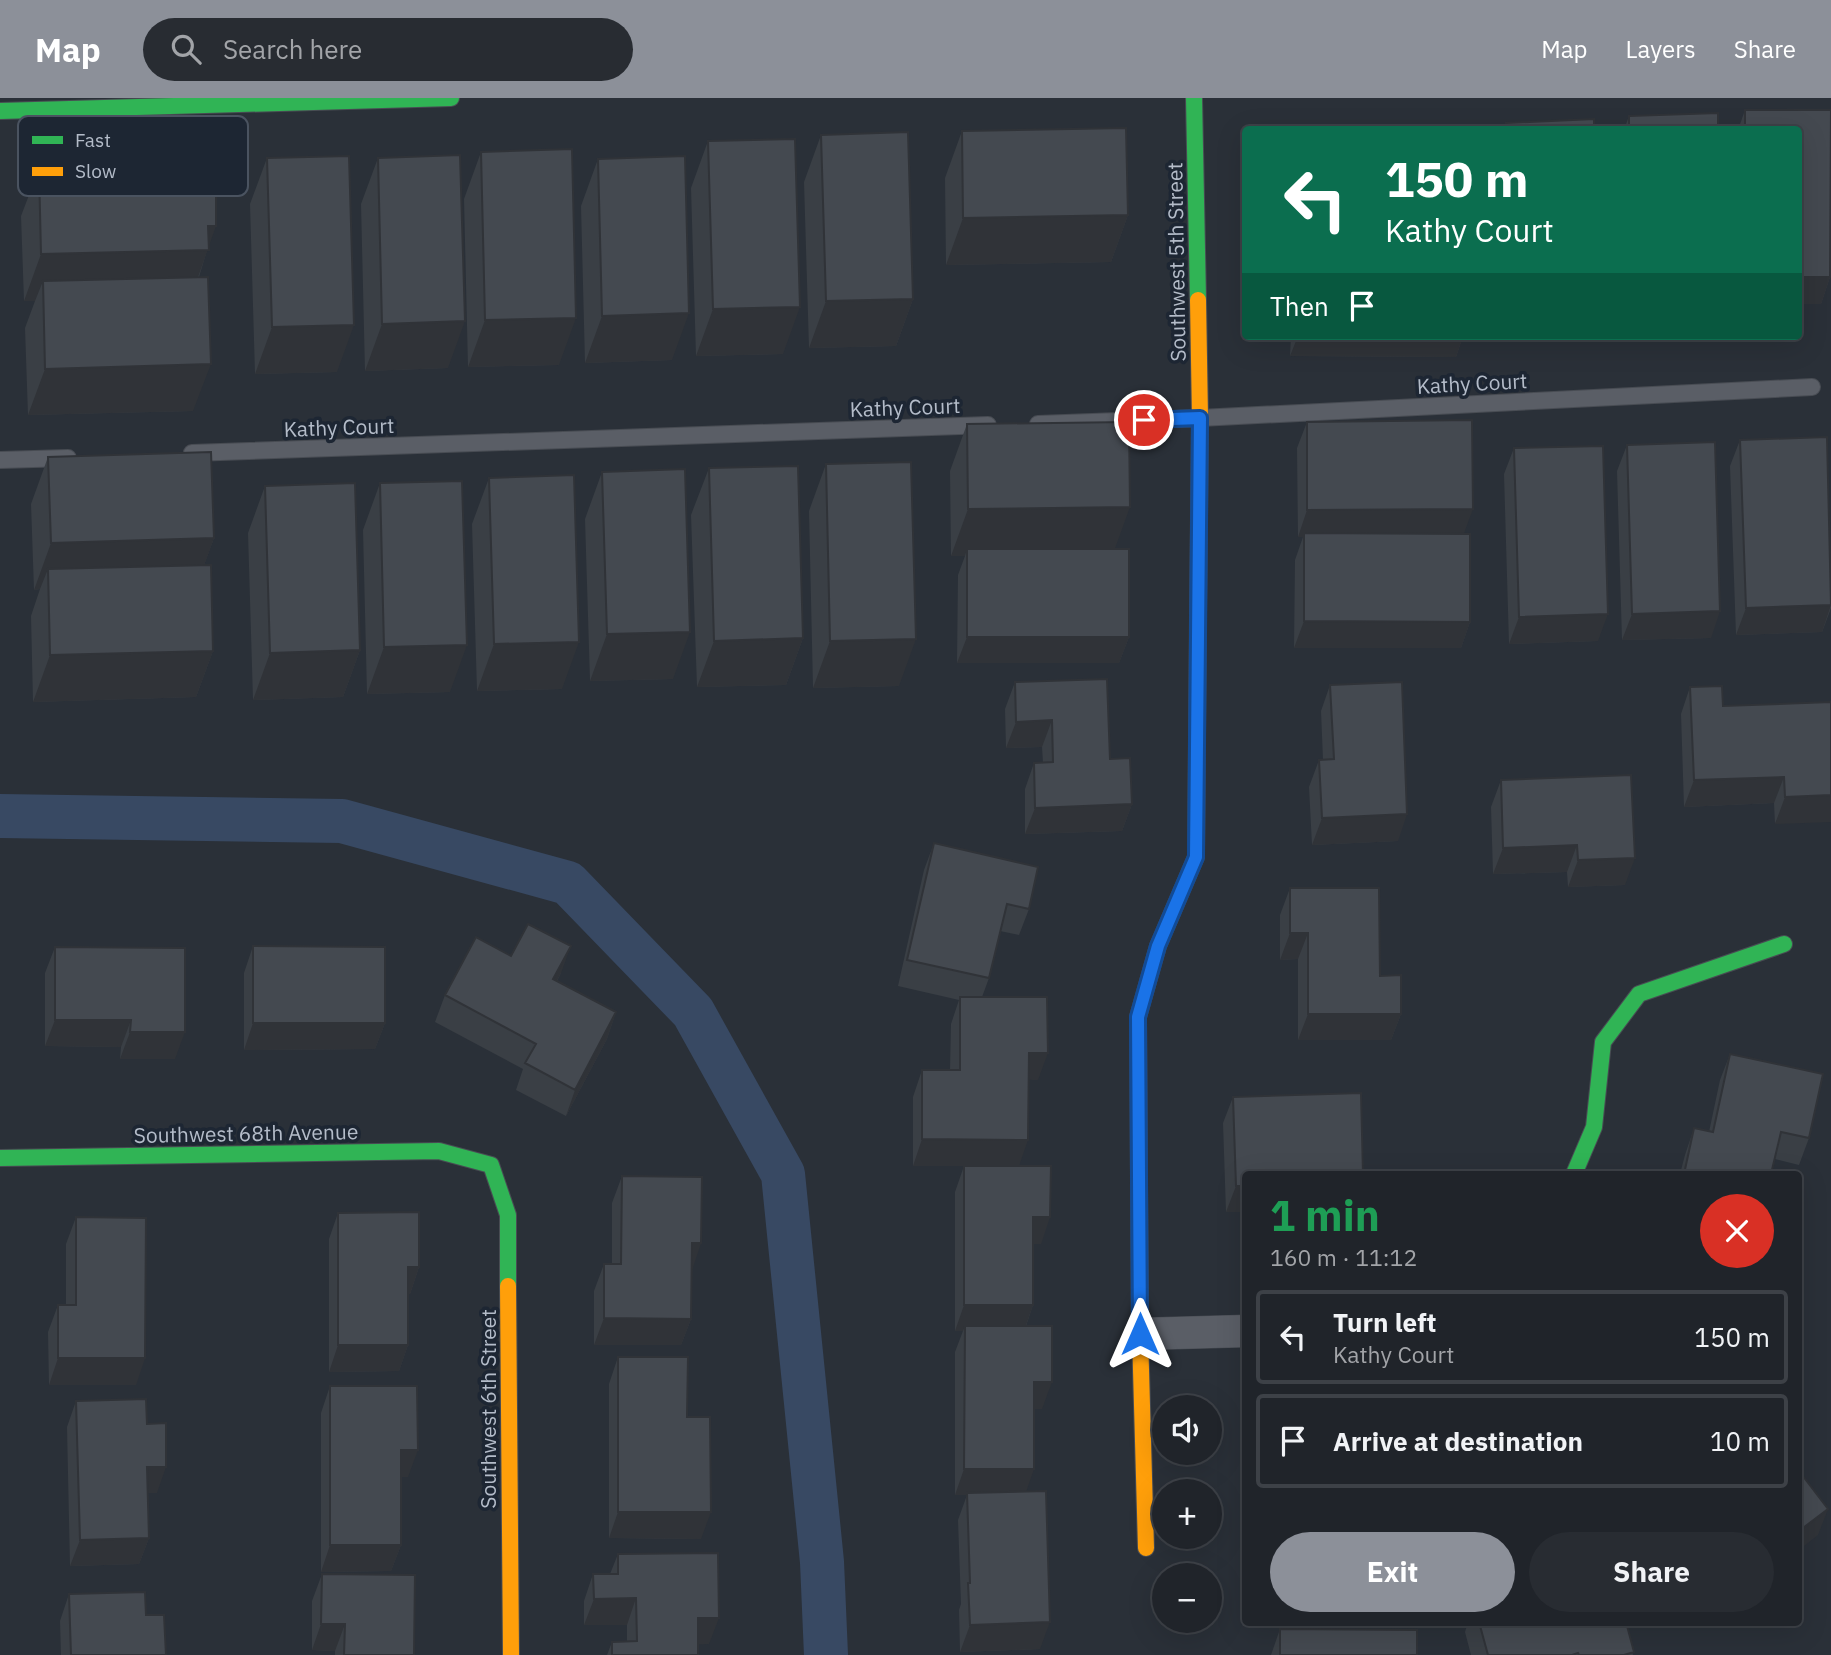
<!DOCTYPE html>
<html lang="en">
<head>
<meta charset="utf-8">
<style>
	:root { --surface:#20242a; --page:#282c32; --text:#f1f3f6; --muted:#a2a4a8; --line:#3d4147; --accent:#8c9099 }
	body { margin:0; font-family:"IBM Plex Sans",sans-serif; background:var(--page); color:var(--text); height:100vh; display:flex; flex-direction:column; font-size:26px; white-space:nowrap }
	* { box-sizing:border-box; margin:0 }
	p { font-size:23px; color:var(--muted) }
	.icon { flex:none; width:38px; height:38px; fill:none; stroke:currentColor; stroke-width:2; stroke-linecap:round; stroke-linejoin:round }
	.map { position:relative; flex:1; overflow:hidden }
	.sheet { position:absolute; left:1242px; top:1073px; width:560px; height:455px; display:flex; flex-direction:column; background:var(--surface); border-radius:7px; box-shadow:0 7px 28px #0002,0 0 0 2px var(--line) }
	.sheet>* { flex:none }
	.top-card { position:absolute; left:1242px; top:28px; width:560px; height:214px; border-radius:7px; box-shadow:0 7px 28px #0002,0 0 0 2px var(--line); background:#0b6e4f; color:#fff; overflow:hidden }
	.tools { position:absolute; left:1152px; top:1297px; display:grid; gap:14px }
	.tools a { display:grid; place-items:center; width:70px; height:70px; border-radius:50%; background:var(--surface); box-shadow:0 7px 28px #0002,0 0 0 2px var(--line); font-size:35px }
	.pin { position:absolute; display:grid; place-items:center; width:60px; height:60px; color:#fff; margin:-30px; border:4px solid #fff; border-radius:50%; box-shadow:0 2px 7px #0007 }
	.me { position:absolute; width:77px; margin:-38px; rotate:0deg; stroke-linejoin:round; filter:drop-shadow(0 0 5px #0008) }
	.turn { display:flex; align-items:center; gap:24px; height:147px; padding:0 28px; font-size:32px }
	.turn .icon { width:91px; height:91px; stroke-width:2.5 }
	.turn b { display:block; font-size:49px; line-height:60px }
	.then { display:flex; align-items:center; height:66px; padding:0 28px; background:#0003; gap:14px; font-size:26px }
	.round { display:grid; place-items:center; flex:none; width:74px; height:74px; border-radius:37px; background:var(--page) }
	.headline { display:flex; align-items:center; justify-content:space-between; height:119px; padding:0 28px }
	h1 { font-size:42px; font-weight:700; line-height:52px; color:#1e9e55 }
	.action { display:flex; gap:14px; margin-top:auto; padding:14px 28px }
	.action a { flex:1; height:80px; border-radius:42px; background:var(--accent); color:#fff; font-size:28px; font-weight:700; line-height:80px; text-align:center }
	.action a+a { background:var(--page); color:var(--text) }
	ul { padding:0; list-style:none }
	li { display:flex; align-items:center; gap:21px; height:94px; margin:0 14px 10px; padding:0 14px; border:4px solid var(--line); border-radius:7px }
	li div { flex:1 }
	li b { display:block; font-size:26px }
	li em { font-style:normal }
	header { display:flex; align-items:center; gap:42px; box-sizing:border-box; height:98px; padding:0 35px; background:var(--accent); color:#fff }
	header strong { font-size:33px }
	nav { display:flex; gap:38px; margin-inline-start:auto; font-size:24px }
	.search { width:490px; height:63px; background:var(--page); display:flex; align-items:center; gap:18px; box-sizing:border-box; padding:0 24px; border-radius:38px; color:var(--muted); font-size:26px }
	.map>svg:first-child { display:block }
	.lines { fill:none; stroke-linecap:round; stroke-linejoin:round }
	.canal { stroke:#384963; stroke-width:44 }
	.lane-casing { stroke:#484c53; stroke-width:18 }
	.street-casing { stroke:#484c53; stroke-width:33 }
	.fast-casing { stroke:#484c53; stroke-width:18 }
	.slow-casing { stroke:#484c53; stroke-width:18 }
	.lane { stroke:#5a5e66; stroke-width:16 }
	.street { stroke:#5a5e66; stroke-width:32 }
	.fast { stroke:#30b455; stroke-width:16 }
	.slow { stroke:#ff9f0a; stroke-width:16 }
	.wall { fill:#3a3f45 }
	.shaded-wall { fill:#303338 }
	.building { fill:#444950; stroke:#303338; stroke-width:2 }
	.route-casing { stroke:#114b97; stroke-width:18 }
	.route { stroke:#1a73e8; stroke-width:12 }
	.labels { text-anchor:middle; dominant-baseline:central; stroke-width:7; stroke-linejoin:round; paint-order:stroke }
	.street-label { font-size:21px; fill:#b4bcc9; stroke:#1d2633 }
	.key { fill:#1d2633; stroke:#4a5360; stroke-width:2 }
	.key-label { font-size:19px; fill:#b4bcc9 }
</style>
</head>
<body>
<header>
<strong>Map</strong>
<div class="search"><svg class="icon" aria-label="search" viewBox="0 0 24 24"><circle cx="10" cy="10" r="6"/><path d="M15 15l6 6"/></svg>Search here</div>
<nav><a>Map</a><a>Layers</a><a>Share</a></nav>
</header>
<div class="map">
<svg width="1831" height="1557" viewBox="0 0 1831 1557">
	<rect width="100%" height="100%" fill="#2a3038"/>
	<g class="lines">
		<!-- canal -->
		<path class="canal" d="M0,718L342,723L568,785L693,914L783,1076L822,1464L826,1557"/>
		<!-- lane casing -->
		<g class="lane-casing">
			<path id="lane" d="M1038,326L1200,320L1812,289
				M192,355L988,327
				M0,362L68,360"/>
		</g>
		<!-- street casing -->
		<g class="street-casing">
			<path id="street" d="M1140,1236L1246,1233"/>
		</g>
		<!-- fast casing -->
		<g class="fast-casing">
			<path id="fast" d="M1194,0L1198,202
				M0,13L451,0
				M0,1060L439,1053L491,1067L508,1117V1188
				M1574,1076L1594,1029L1603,944L1639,896L1784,846
				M1139,1086L1138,919L1158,848L1196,759L1198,517"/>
		</g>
		<!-- slow casing -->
		<g class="slow-casing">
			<path id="slow" d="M1198,202L1200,320L1198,517
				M1139,1086L1140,1236L1146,1450
				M508,1188L511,1557"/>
		</g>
		<!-- lane -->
		<use href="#lane" class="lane"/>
		<!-- street -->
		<use href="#street" class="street"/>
		<!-- fast -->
		<use href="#fast" class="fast"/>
		<!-- slow -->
		<use href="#slow" class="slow"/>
	</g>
	<!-- wall -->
	<path class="wall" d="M1745,12H1831L1830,179L1821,206H1799V32H1738Z
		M1629,18L1718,32H1624Z
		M962,33L1128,117L1111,164L946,167L945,80Z
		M821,37L913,201L896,248L809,250L804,84Z
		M708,43L783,256L696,258L691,90Z
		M481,54L559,267L468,269L464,101Z
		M267,60L337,274L255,276L250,106Z
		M378,60L448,270L365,273L361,106Z
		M598,61L672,262L585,265L581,108Z
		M39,71L208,149L199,179L193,313L28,317L25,230L35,203H24L21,118Z
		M1291,238H1463L1456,259L1290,258Z
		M1307,324L1464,436L1470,524L1461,550H1294L1295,462L1303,439H1298L1297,350Z
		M967,326L1115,451L1129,539L1119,565H957L958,477L965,458H951L950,373Z
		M1740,342L1831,474V510L1822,534L1736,537L1730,368Z
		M1627,347L1711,540L1622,542L1617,373Z
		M1514,350L1598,543L1509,546L1504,376Z
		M48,359L214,440L204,467L213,553L196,599L33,604L31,518L40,491L34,492L31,406Z
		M826,366L899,588L813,590L809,413Z
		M709,370L803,540L786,587L697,589L691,417Z
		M602,374L673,581L590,583L585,421Z
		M489,380L562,591L477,593L472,426Z
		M380,385L450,594L367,596L363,432Z
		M265,388L360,552L343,599L253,602L248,435Z
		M1015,584L1110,661L1132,706L1122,733L1025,736V691L1034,665H1043L1042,649L1006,650L1005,611Z
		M1330,587L1398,743L1312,747L1309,689L1319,662H1323L1321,613Z
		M1690,589L1723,608L1831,604L1775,726L1774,705L1684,709L1681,616Z
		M1501,682L1625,787L1568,789L1567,774L1493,776L1491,709Z
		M934,745L1029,811L1019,837L1000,833L989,880L982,899L1038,982L1029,981L1019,1068L1041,1146H1033V1207L1026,1228L1042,1311H1034L1026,1393L1040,1551L960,1554L959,1512L961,1506L958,1422L967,1397H955V1254L963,1233H955V1094L964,1068H913V999L922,972H950L951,926L959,902L898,888L924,772Z
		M1290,790L1380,878L1401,916L1391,942H1298V861L1280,862V817Z
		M253,848L385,925L375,951L244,952V875Z
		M55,849L175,961H120L121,949L45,948V875Z
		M511,858L561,875L557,883L616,914L607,941L566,1018L516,992L523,971L435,924L445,897Z
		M1730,956L1809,1040L1799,1067L1775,1061L1771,1076H1680L1685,1057L1694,1030L1709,1034L1720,982Z
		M1233,999L1246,1076V1114H1226L1223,1025Z
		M622,1078L691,1172V1221L681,1247H594V1193L604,1166H612V1105Z
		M338,1115L419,1169L410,1196H408V1247L399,1273L329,1274V1141Z
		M76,1119L136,1287H49L48,1234L58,1207H66V1146Z
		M618,1259L687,1319L701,1441L609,1440V1286Z
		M330,1288L408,1379H401V1447L391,1473L321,1474V1315Z
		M76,1303L147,1326L157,1395H147L149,1440L139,1466L70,1468L67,1329Z
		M618,1456L709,1546H698V1557H607L612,1544L627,1543V1527H584V1503L593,1476H610Z
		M322,1476L414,1557H335V1553L312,1552V1503Z
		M69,1496L146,1517L166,1557H61L60,1523Z
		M1468,1524H1626L1633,1557H1471L1465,1534Z
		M1280,1531L1417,1557H1271Z"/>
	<!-- shaded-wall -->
	<path class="shaded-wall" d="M1128,117L1111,164L946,167L963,120Z
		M208,128H216L191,199L43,183L35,203H24L41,156Z
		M1799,179H1830L1821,206H1799Z
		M913,201L896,248L809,250L826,203Z
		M800,209L783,256L696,258L713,211Z
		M689,215L672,262L585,265L602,218Z
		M576,220L559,267L468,269L485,222Z
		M465,223L448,270L365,273L382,226Z
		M354,227L337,274L255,276L272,229Z
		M1298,238H1463L1456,259L1290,258Z
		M211,266L193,313L28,317L45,271Z
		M1130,409L1113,456L967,451L965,458H951L968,411Z
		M1473,411L1463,438L1304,435L1303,439H1298L1307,412Z
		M214,440L197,487L48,471L40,491L34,492L51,445Z
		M1831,507L1822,534L1736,537L1746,510Z
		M1720,513L1711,540L1622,542L1632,516Z
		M1608,516L1598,543L1509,546L1519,519Z
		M1304,523L1470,524L1461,550H1294Z
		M690,534L673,581L590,583L607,536Z
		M967,539H1129L1119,565H957Z
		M803,540L786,587L697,589L714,543Z
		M916,541L899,588L813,590L830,543Z
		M579,544L562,591L477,593L494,546Z
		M467,547L450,594L367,596L384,549Z
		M360,552L343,599L253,602L270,555Z
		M213,553L196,599L33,604L50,557Z
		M1052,622L1042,649L1006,650L1016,624Z
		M1784,679L1774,705L1684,709L1694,682Z
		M1831,697V724L1775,726L1785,699Z
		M1132,706L1122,733L1025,736L1035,710Z
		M1407,716L1398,743L1312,747L1322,720Z
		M1577,747L1567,774L1493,776L1503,750Z
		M1635,760L1625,787L1568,789L1578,762Z
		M1290,835H1308L1298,861L1280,862Z
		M571,848L561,875L544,907L553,881Z
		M616,914L607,941L566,1018L575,992Z
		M1308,916H1401L1391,942H1298Z
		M55,922H131L121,949L45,948Z
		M253,925H385L375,951L244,952Z
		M130,934H185L175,961H120Z
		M1029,955H1048L1038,982L1019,981Z
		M922,1041L1028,1042L1019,1068H913Z
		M1236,1088H1246V1114H1226Z
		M1033,1119H1050L1041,1146H1024Z
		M692,1145H701L692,1172Z
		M408,1169H419L410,1196H398Z
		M964,1207H1033L1024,1233L965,1228L963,1233H955Z
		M604,1220L691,1221L681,1247H594Z
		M338,1247H408L399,1273L329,1274Z
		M58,1260H145L136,1287H49Z
		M1034,1284H1052L1042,1311H1024Z
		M401,1352H418L408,1379H391Z
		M147,1369H166L157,1395H137Z
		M964,1371H1034L1025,1397H955Z
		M1828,1411L1818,1437L1799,1452V1433Z
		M618,1414H711L701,1441L609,1440Z
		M149,1440L139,1466L70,1468L80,1442Z
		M330,1447H401L391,1473L321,1474Z
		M636,1500L627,1527H584L594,1501Z
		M698,1520H719L709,1546L688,1547Z
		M1050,1524L1040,1551L960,1554L970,1527Z
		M321,1526H345L335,1553L312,1552Z"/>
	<!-- building -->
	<path class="building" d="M1745,12H1831L1830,179H1799V32H1745Z
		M1718,15V32H1629V18Z
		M1594,21V32H1506V25Z
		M1126,30L1128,117L963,120L962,33Z
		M908,34L913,201L826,203L821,37Z
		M795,41L800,209L713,211L708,43Z
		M572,51L576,220L485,222L481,54Z
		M460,57L465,223L382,226L378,60Z
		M349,58L354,227L272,229L267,60Z
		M685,58L689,215L602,218L598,61Z
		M206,66L207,92L216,91V128H208L209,152L41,156L39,71Z
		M208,179L211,266L45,271L43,183Z
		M1472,322L1473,411L1307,412V324Z
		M1129,324L1130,409L968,411L967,326Z
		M1827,339L1831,507L1746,510L1740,342Z
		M1715,344L1720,513L1632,516L1627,347Z
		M1603,348L1608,516L1519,519L1514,350Z
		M211,354L214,440L51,445L48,359Z
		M911,364L916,541L830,543L826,366Z
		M798,368L803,540L714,543L709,370Z
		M685,371L690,534L607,536L602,374Z
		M574,377L579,544L494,546L489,380Z
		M462,383L467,547L384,549L380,385Z
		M355,385L360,552L270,555L265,388Z
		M1304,435L1470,436V524L1304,523Z
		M967,451H1129V539H967Z
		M211,467L213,553L50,557L48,471Z
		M1107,581L1110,661L1130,660L1132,706L1035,710L1034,665L1053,664L1052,622L1016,624L1015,584Z
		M1402,584L1407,716L1322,720L1319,662L1334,661L1330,587Z
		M1722,588L1723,608L1831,604V697L1785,699L1784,679L1694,682L1690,589Z
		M1631,677L1635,760L1578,762L1577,747L1503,750L1501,682Z
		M934,745L1038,769L1029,811L1007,806L989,880L907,862Z
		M1290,790H1379L1380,878L1401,877V916H1308V835H1290Z
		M528,826L571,848L553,881L616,914L575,992L525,965L536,946L445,897L476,839L511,858Z
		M253,848L385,849V925H253Z
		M55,849L185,850V934H130L131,922H55Z
		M960,899H1047L1048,955H1029L1028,1042L922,1041V972H960Z
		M1730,956L1823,976L1809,1040L1781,1034L1771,1076H1684L1694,1030L1713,1034Z
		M1361,995L1363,1076H1246V1088H1236L1233,999Z
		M964,1068H1051L1050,1119H1033V1207H964Z
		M622,1078L702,1079L701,1145H692L691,1221L604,1220V1166H621Z
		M419,1114V1169H408V1247H338V1115Z
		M76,1119L146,1120L145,1260H58V1207H76Z
		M965,1228H1052V1284H1034V1371H964Z
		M618,1259H688L687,1319H710L711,1414H618Z
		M330,1288H417L418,1352H401V1447H330Z
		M146,1301L147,1326L166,1325V1369H147L149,1440L80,1442L76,1303Z
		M1799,1373L1828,1411L1799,1433Z
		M1046,1393L1050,1524L970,1527L968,1485H970L967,1395Z
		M718,1455L719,1520H698V1557H612V1544L637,1543L636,1500L594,1501L593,1476H618V1456Z
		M322,1476L415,1477L414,1557H344L345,1526H321Z
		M145,1494L146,1517H164L166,1557H71L69,1496Z
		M1479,1524H1626L1634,1554L1624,1557H1579L1578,1555L1572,1557H1488Z
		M1280,1531L1417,1532V1557H1280Z"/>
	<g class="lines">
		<!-- route casing -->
		<g class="route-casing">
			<path id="route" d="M1140,1236L1138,919L1158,848L1196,759L1200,320L1144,322"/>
		</g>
		<!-- route -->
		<use href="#route" class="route"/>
	</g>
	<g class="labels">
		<!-- street labels -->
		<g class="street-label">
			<text transform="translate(1176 164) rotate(-91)">Southwest 5th Street</text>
			<text transform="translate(1472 285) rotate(-3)">Kathy Court</text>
			<text transform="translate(905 309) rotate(-2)">Kathy Court</text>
			<text transform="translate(339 329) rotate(-2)">Kathy Court</text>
			<text transform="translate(246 1035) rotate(-1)">Southwest 68th Avenue</text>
			<text transform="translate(488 1311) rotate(-90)">Southwest 6th Street</text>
		</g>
	</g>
	<!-- legend -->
	<rect x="18" y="18" width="230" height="80" rx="10" class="key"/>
	<rect x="32" y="38" width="31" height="8" fill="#30b455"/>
	<rect x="32" y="69" width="31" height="9" fill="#ff9f0a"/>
	<g class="key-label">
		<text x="75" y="49">Fast</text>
		<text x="75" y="80">Slow</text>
	</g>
</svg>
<div class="tools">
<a><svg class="icon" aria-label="sound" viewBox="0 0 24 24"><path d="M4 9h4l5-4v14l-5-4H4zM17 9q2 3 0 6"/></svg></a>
<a>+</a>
<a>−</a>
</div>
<div class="pin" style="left:1144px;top:322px;background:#d93025"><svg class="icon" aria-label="arrive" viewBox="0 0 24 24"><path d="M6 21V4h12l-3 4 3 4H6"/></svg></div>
<svg class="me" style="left:1140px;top:1236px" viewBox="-20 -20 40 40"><path d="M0-17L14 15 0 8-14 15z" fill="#1a73e8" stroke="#fff" stroke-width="4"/></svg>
<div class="top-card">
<div class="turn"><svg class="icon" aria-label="left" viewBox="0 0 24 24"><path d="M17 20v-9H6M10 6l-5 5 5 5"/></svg><div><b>150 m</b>Kathy Court</div></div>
<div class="then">Then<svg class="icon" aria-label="arrive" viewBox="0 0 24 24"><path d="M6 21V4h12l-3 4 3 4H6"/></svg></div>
</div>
<section class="sheet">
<div class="headline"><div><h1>1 min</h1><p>160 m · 11:12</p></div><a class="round" style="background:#d93025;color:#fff"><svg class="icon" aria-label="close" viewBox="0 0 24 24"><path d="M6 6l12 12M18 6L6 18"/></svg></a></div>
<ul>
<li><svg class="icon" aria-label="left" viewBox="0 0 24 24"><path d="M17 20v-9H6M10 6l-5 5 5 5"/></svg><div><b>Turn left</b><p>Kathy Court</p></div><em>150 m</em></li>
<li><svg class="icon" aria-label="arrive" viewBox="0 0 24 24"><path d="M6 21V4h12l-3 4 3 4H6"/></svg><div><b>Arrive at destination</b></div><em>10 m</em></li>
</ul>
<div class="action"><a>Exit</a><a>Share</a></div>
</section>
</div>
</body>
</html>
